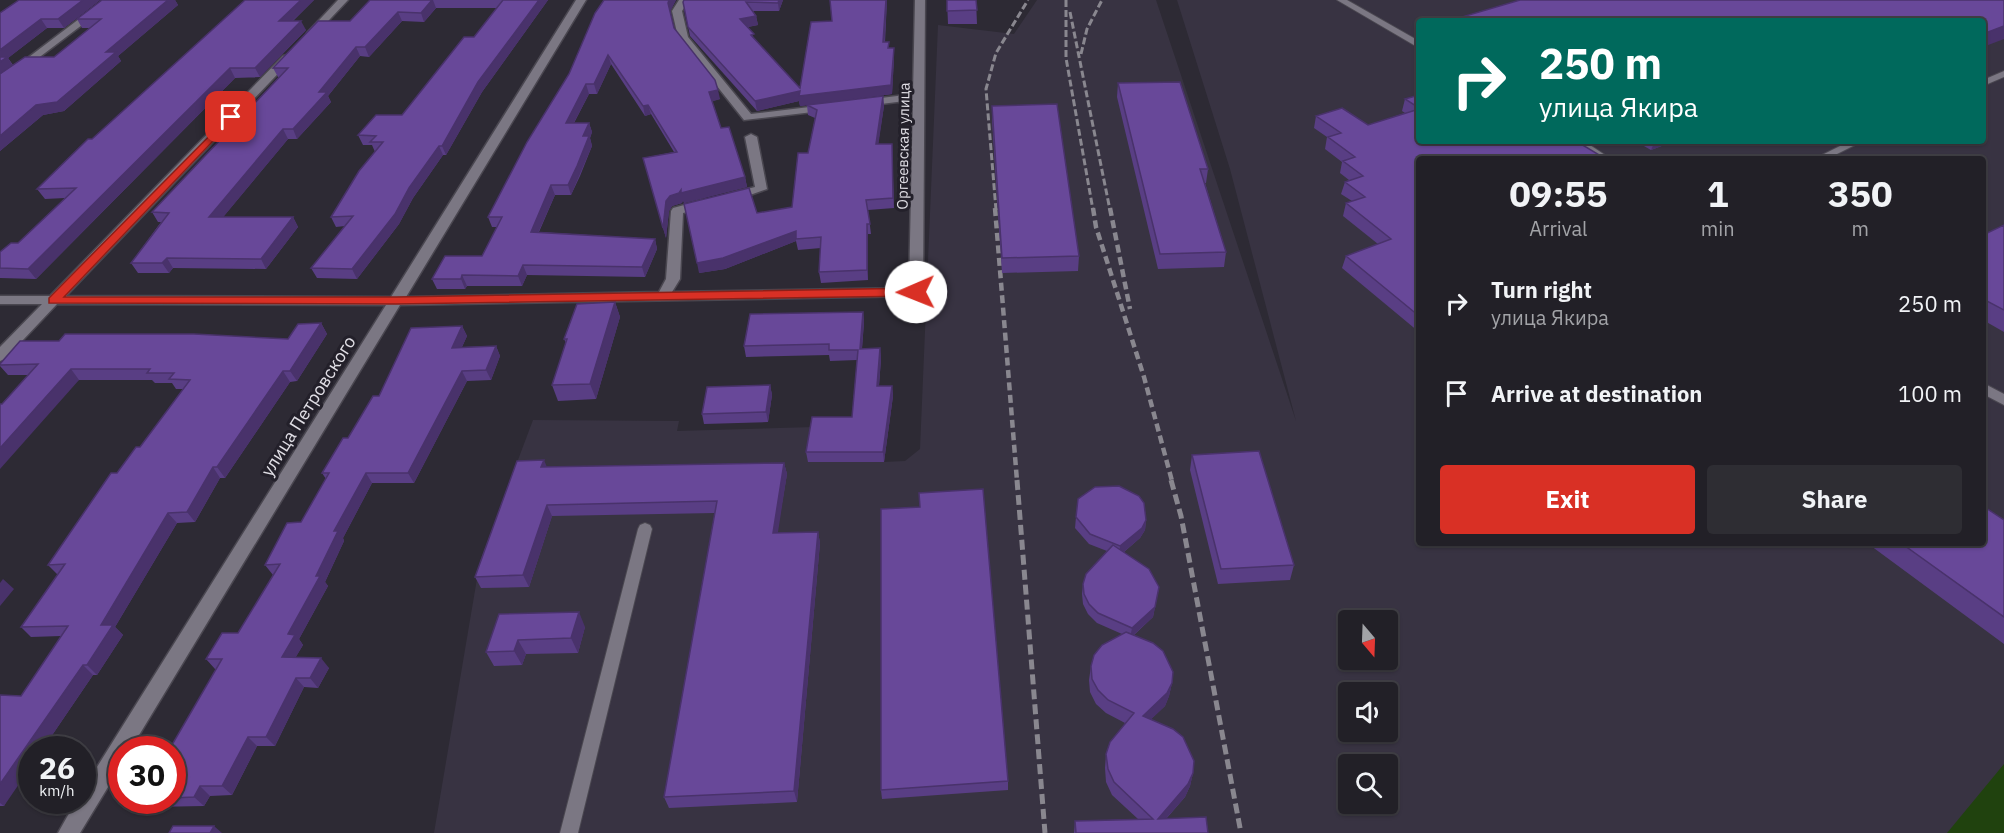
<!DOCTYPE html>
<html lang="en">
<head>
<meta charset="utf-8">
<style>
	:root { --surface:#222027; --page:#2e2d33; --text:#f1f3f6; --muted:#a2a3a7; --line:#3f3e44; --accent:#d93025 }
	body { margin:0; font-family:"IBM Plex Sans",sans-serif; background:var(--page); color:var(--text); height:100vh; display:flex; flex-direction:column; font-size:22px; white-space:nowrap }
	* { box-sizing:border-box; margin:0 }
	p { font-size:20px; color:var(--muted) }
	.icon { flex:none; width:33px; height:33px; fill:none; stroke:currentColor; stroke-width:2; stroke-linecap:round; stroke-linejoin:round }
	.map { position:relative; flex:1; overflow:hidden }
	.panel { position:absolute; left:1416px; top:156px; width:570px; height:390px; display:flex; flex-direction:column; background:var(--surface); border-radius:6px; box-shadow:0 2px 4px #0004,0 0 0 2px var(--line) }
	.panel>* { flex:none }
	.guide { position:absolute; left:1416px; top:18px; width:570px; height:126px; border-radius:6px; box-shadow:0 2px 4px #0004,0 0 0 2px var(--line); background:#00695c; color:#fff; overflow:hidden }
	.needle { width:39px; rotate:161deg }
	.fabs { position:absolute; left:1338px; top:610px; display:grid; gap:12px }
	.fabs a { display:grid; place-items:center; width:60px; height:60px; border-radius:6px; background:var(--surface); box-shadow:0 2px 4px #0004,0 0 0 2px var(--line); font-size:30px }
	.speed { position:absolute; left:18px; top:736px; display:flex; gap:12px; font-size:30px; font-weight:700; text-align:center }
	.speed>* { display:grid; place-content:center; width:78px; height:78px; border-radius:50%; background:var(--surface); box-shadow:0 2px 4px #0004,0 0 0 2px var(--line); line-height:1 }
	.speed small { font-size:15px; font-weight:400 }
	.speed .limit { border:9px solid #d22; background:#fff; color:#111 }
	.pin { position:absolute; display:grid; place-items:center; width:51px; height:51px; color:#fff; margin:-26px; border-radius:12px; box-shadow:0 3px 9px #0006 }
	.me { position:absolute; width:66px; margin:-33px; rotate:269deg; stroke-linejoin:round; filter:drop-shadow(0 0 4px #0008) }
	.turn { display:flex; align-items:center; gap:21px; height:126px; padding:0 24px; font-size:27px }
	.turn .icon { width:78px; height:78px; stroke-width:2.5 }
	.turn b { display:block; font-size:42px; line-height:51px }
	.eta { display:flex; justify-content:space-evenly; align-items:center; height:102px; text-align:center }
	.eta b { font-size:36px; font-weight:700; line-height:42px }
	.button { display:flex; gap:12px; margin-top:auto; padding:12px 24px }
	.button a { flex:1; height:69px; border-radius:6px; background:var(--accent); color:#fff; font-size:24px; font-weight:700; line-height:69px; text-align:center }
	.button a+a { background:var(--page); color:var(--text) }
	ul { padding:0; list-style:none }
	li { display:flex; align-items:center; gap:18px; height:90px; padding:0 24px }
	li div { flex:1 }
	li b { display:block; font-size:22px }
	li em { font-style:normal }
	.map>svg:first-child { display:block }
	.built { fill:#383342; fill-rule:evenodd }
	.green { fill:#20420e }
	.lines { fill:none; stroke-linecap:round; stroke-linejoin:round }
	.lane-casing { stroke:#4a4750; stroke-width:2 }
	.street-casing { stroke:#4a4750; stroke-width:3 }
	.lane { fill:#7b7783; fill-rule:evenodd }
	.street { fill:#7b7783; fill-rule:evenodd }
	.rail-far2 { stroke:#89878f; stroke-width:3; stroke-dasharray:7 3; stroke-linecap:butt }
	.rail-far1 { stroke:#89878f; stroke-width:4.5; stroke-dasharray:8 4.5; stroke-linecap:butt }
	.rail { stroke:#89878f; stroke-width:5; stroke-dasharray:10 5; stroke-linecap:butt }
	.wall { fill:#593e84 }
	.shaded-wall { fill:#49326b }
	.building { fill:#684899; stroke:#49326b; stroke-width:1.5 }
	.route { fill:#d93025; stroke:#8d1f18; stroke-width:1.5 }
	.labels { text-anchor:middle; dominant-baseline:central; stroke-width:6; stroke-linejoin:round; paint-order:stroke }
	.far-street-label { font-size:15px; fill:#e0dee5; stroke:#23202a }
	.street-label { font-size:18px; fill:#e0dee5; stroke:#23202a }
</style>
</head>
<body>
<div class="map">
<svg width="2004" height="833" viewBox="0 0 2004 833">
	<rect width="100%" height="100%" fill="#2d2a34"/>
	<!-- built -->
	<path class="built" d="M1037,0H1156L1296,421L1230,169L1177,0H2004V833H434L480,561L533,420L679,421L677,431L814,427L884,462L905,461L920,449L938,25L1014,34ZM1419,21H1983V141H1419ZM1419,159H1983V543H1419ZM1348,621H1388V660H1348ZM1348,693H1388V732H1348ZM1348,765H1388V804H1348Z"/>
	<!-- green -->
	<path class="green" d="M2004,764V833H1947Z"/>
	<g class="lines">
		<!-- lane casing -->
		<g class="lane-casing">
			<path id="lane" d="M1337,0H1347L1419,41V48Z
				M2004,71V77L1983,86V80Z
				M1572,141H1584L1611,159H1599Z
				M1850,141H1863L1827,159H1814Z
				M1983,383L2004,394V405L1983,394Z
				M645,523L650,525L652,529L578,833H560L638,529L640,525Z"/>
		</g>
		<!-- street casing -->
		<g class="street-casing">
			<path id="street" d="M104,0H115L0,87V79Z
				M338,0H348L313,37H307V33Z
				M576,0H586L406,297L659,292L666,279L671,211L673,208L703,200L709,204L707,207L683,213L680,279L672,292L909,288L913,100L865,106L860,103L865,100L913,94L915,0H925L923,292L916,296L400,305L130,750H122V764L80,833H58L76,801H82V791L386,305L57,304L5,359L0,361V347L42,304H0V296H50L283,56L287,55L292,58L291,60L66,296L391,297Z
				M679,0H689L682,11L688,37L751,114L826,105L830,106V110L744,120L678,37L672,11Z
				M751,134L757,137L767,189L736,200H728V194L755,187L745,137Z"/>
		</g>
		<!-- lane -->
		<use href="#lane" class="lane"/>
		<!-- street -->
		<use href="#street" class="street"/>
		<!-- rail-far2 -->
		<path class="rail-far2" d="M1066,0V58L1093,210
			M1070,12L1110,210
			M1081,54L1087,29L1102,0
			M996,210L986,89L996,53L1028,0"/>
		<!-- rail-far1 -->
		<path class="rail-far1" d="M995,208L1017,481
			M1093,208L1096,227L1144,377L1172,481
			M1110,208L1130,309"/>
		<!-- rail -->
		<path class="rail" d="M1017,480L1045,833
			M1171,480L1181,516L1241,833"/>
	</g>
	<!-- wall -->
	<path class="wall" d="M100,0L64,28H47L8,58L13,65L54,57L90,28H82L77,19L102,0H175L178,5L118,56L121,61L64,111L43,115L0,151V13Z
		M245,0H314L293,21L306,30L260,77L235,78L36,279L0,278V252L18,243L65,198L45,199L37,189Z
		M370,0H548L482,92L446,155H443L413,198L399,224L357,279L317,278L311,268L345,226L336,227L331,217L375,152L372,145H363L358,135L402,115L474,37L497,8H436L424,22L402,21L369,57L360,56L328,96L331,102L297,139H288L223,217H293L298,227L266,269L173,268L169,273H138L131,263L161,222H158L152,212L279,77H278L273,68L350,21Z
		M604,0H676L670,11L674,28L720,99L712,101L721,128L745,177L747,187L684,203L683,200L682,203L672,206L669,211L666,238L643,158L674,152L651,114L645,116L611,64L597,94H589L574,123H589L592,132L590,138L592,146L580,176L571,195H555L539,232L655,239L657,249L645,277L527,275L522,286H467L465,289H437L432,279L482,256L497,227H492L488,217L569,74Z
		M783,0L779,11H753L756,16L758,25L748,27L755,40L800,88L832,21L887,0L885,42L894,58L892,94L800,106L799,101L757,111L690,36L683,2Z
		M947,0H976L977,24H948Z
		M1118,83L1208,169L1206,183H1205L1226,252L1224,267L1158,269L1117,97Z
		M1419,95V332L1342,268L1346,256L1378,244L1343,216L1346,203L1352,201L1341,194L1345,182L1349,180L1340,173L1342,162L1325,149L1327,137L1314,128L1316,116L1368,125L1405,113L1402,111L1405,99Z
		M883,96L884,106L878,144H892L894,208L868,210L871,234H868V280L821,283L819,272L821,248L798,250L796,241L725,269L699,273L757,213L792,207L808,153L815,118L808,115L807,105Z
		M992,106L1079,256L1078,271L1002,273L992,120Z
		M1635,141H1675L1651,150Z
		M2004,225V332L1983,320V235Z
		M615,302L620,317L596,399L558,401L552,385L566,343L564,339Z
		M863,312L864,322L862,349L880,348L881,359L879,386H892L893,396L884,462H808L806,452L852,417L857,360L830,361L829,355L746,357L744,346Z
		M321,323L327,334L297,381L290,382L225,478H220L195,522L177,523L115,627L123,635L97,675H93L42,750H32L4,806H0V695L21,696L61,636L31,637L21,627L58,575L48,565L117,473L140,447L183,389H176L172,383H155L152,380H79L2,404L29,375H8L0,366V364L288,339Z
		M462,326L467,336L462,347L496,346L500,356L491,380L467,381L414,483H372L343,538L344,541L325,582L328,586L299,639L303,645L295,658L329,668L318,688L304,687L275,746H257L232,795L210,796L204,806L151,807L144,801H172V750L217,669H215L206,659L238,633L273,575L265,565L301,522L326,479L322,473L379,396Z
		M770,385L772,395L768,422L704,424L702,414Z
		M1192,455L1294,565L1290,580L1218,584L1190,470Z
		M784,463L787,474L777,533L818,532L820,543L797,802L669,808L664,797L715,513L552,516L529,587L481,588L475,577L547,467Z
		M920,507L1008,781V790L882,799L881,790Z
		M1076,517L1146,520L1145,530L1140,538L1124,552L1159,587L1153,617L1134,635L1172,683L1169,696L1165,706L1151,719L1193,773L1190,786L1185,797L1166,819L1208,833H1074L1075,821L1138,819L1112,795L1106,782L1105,768L1106,754L1125,723L1106,713L1096,704L1090,692L1089,680L1091,666L1122,634L1097,623L1088,614L1083,604L1082,594L1083,584L1107,551L1089,544L1075,528Z
		M2004,520V644L1867,543H1983Z
		M499,614L585,627L578,653L526,654L522,665L494,666L486,652Z"/>
	<!-- shaded-wall -->
	<path class="shaded-wall" d="M83,0H100L64,28L58,19Z
		M168,0H175L178,5L118,56L121,61L64,111L43,115L0,151V136L36,105L106,52Z
		M301,0H314L283,30L279,21Z
		M432,0H433L436,8L424,22L421,13Z
		M539,0H548L482,92L446,155L442,146L478,82Z
		M669,0H676L670,12L668,3Z
		M779,0H783L779,11L778,3Z
		M886,0H887L884,51L883,42Z
		M398,12L402,21L369,57L365,47Z
		M756,16L758,25L742,28L740,19Z
		M41,19L47,28L8,58L13,66L0,76V50Z
		M301,21L306,30L260,77L255,68Z
		M2004,26V39L1983,47V34Z
		M356,47L360,56L328,96L331,102L297,139L293,129L319,92Z
		M894,48V58L892,94L800,106L799,101L757,111L755,101L800,91Z
		M608,55L611,64L597,94L594,84Z
		M230,68L235,78L36,279L28,269Z
		M586,84L589,94L569,132L566,123Z
		M718,90L720,99L711,102L709,92Z
		M883,96L884,106L877,154L876,144Z
		M648,105L651,114L645,116L643,106Z
		M589,123L592,132L590,138L592,146L571,195L568,185L583,136Z
		M283,129L288,139L215,227L209,217Z
		M1655,141H1675L1651,150Z
		M439,146L443,155L413,198L399,224L357,279L352,269Z
		M745,177L747,187L684,203L683,200L682,203L672,206L669,211L666,238L663,228L666,201L670,196L681,190Z
		M551,185L555,195L534,242L531,232Z
		M293,217L298,227L266,269L261,259Z
		M867,224L868,234V280L867,270Z
		M796,231V241L725,269L699,273L697,263Z
		M655,239L657,249L645,277L642,267Z
		M167,258L173,268L169,273L162,263Z
		M523,265L527,275L522,286L518,276Z
		M462,275L467,286L465,289L461,279Z
		M615,302L620,317L596,399L590,384Z
		M863,312L864,322L861,359L860,349Z
		M321,323L327,334L297,381L290,371Z
		M462,326L467,336L457,358L452,348Z
		M496,346L500,356L491,380L486,370Z
		M880,348L881,359L878,397L877,386Z
		M71,369L79,380L0,469V448Z
		M283,371L290,382L225,478L217,467Z
		M462,371L467,381L414,483L408,473Z
		M770,385L772,395L768,422L766,412Z
		M892,386L893,396L884,462L883,452Z
		M544,460L549,472L541,467Z
		M784,463L787,474L776,545L773,533Z
		M213,467L220,478L195,522L187,512Z
		M366,473L372,483L343,538L344,541L325,582L328,586L299,639L303,645L290,667L282,657L288,634L316,576L334,531Z
		M547,505L552,516L529,587L523,575Z
		M168,513L177,523L115,627L123,635L97,675L87,665L101,625Z
		M1146,520L1145,530L1140,538L1119,556L1120,546Z
		M818,532L820,543L797,802L794,791Z
		M3,579L14,589L0,606V583Z
		M1159,587L1153,617L1130,638L1132,628Z
		M579,612L585,627L578,653L571,638Z
		M518,640L526,654L522,665L514,651Z
		M321,658L329,668L318,688L310,678Z
		M83,665L93,675L42,750H32V765L4,806L0,803V784Z
		M296,678L304,687L275,746L266,737Z
		M1172,683L1169,696L1165,706L1141,729L1143,716Z
		M248,737L257,746L232,795L222,786Z
		M1193,773L1190,786L1185,797L1155,831L1158,819Z
		M200,786L210,796L204,806L194,797Z
		M214,826L222,833H210Z"/>
	<!-- building -->
	<path class="building" d="M19,0H83L58,19H41L0,50V13Z
		M102,0H168L106,52H116L57,102L36,105L0,136V74L25,57H54L101,19H77Z
		M245,0H301L279,21H301L255,68H230L28,269L0,268V252L11,243H18L76,188L37,189L88,139H92Z
		M370,0H432L421,13L398,12L365,47H356L319,92H327L293,129H283L209,217H293L261,259L167,258L162,263H131L169,213L152,212L288,68H273L318,21H350Z
		M503,0H539L478,82L442,146H439L409,188L395,214L352,269L311,268L353,216L331,217L359,171L383,142H370L376,136L358,135L376,115H402L464,37H474Z
		M604,0H669L668,3L674,28L715,80L718,90L709,92L721,128L729,127L745,177L681,193V190L679,193L670,196L666,201L663,228L643,158L677,152L648,105L643,106L608,55L594,84H586L566,123H589L583,136H589L577,166L568,185H551L531,232L655,239L642,267L523,265L518,276L462,275L461,279H432L445,256H482L502,217H488L527,142L569,74L595,13Z
		M684,0H779L778,3L746,2L756,16L740,19L754,34L751,35L800,88L811,22L832,21L830,0H886L883,42H889L888,48H894L891,85L799,96L800,91L755,101L688,27L683,2Z
		M947,0H976L977,10L947,11Z
		M1520,0H2004V26L1983,34V21H1460L1455,19Z
		M0,57H7L0,62Z
		M1180,82L1208,169H1200L1226,252L1160,254L1118,83Z
		M1419,95V108L1405,99Z
		M883,96L876,144H892L893,198L866,200L870,224H867V270L819,272L821,237L796,239V231L723,258L697,263L684,204L749,188L757,213L792,207L798,153H808L817,110L807,105Z
		M1057,104L1079,256L1002,258L992,106Z
		M1342,108L1368,125L1419,109V141H1576L1601,156L1592,159H1419V316L1346,256L1391,239L1346,203L1365,197L1345,182L1363,176L1343,161L1355,157L1328,137L1341,133L1316,116Z
		M2004,225V310L1983,299V235Z
		M615,302L590,384L552,385L567,339H564L577,304Z
		M863,312L860,349L880,348L877,386H892L883,452H806L812,417H852L858,350H829V344L744,346L750,314Z
		M321,323L290,371H283L217,467H213L187,512L168,513L101,625H113L87,665H83L0,784V695L21,696L68,626L21,627L65,564L48,565L111,473H117L136,447H140L190,380L169,379L174,373H147L150,369H71L0,448V404H2L38,364L0,365V364L20,341H59L65,334H194L288,339L298,324Z
		M462,326L452,348L496,346L486,370L462,371L408,473H366L334,531H338L316,576H320L288,634L295,635L282,657L321,658L310,678H296L266,737H248L222,786H200L194,797L172,798V750H169L222,659H206L222,633H238L280,564L265,565L287,523L301,522L329,473H322L343,438H348L373,396H379L411,328Z
		M770,385L766,412L702,414L707,387Z
		M1259,451L1294,565L1221,569L1192,455Z
		M544,460L541,467L784,463L773,533L818,532L794,791L664,797L717,501L547,505L523,575L475,577L517,461Z
		M1119,486L1139,496L1144,503L1146,520L1142,528L1120,546L1090,534L1076,517L1078,499L1095,487Z
		M983,489L1008,781L881,790V509L920,507L919,493Z
		M1983,506L2004,520V617L1901,543H1983Z
		M1113,545L1149,569L1159,587L1155,607L1132,628L1098,613L1089,604L1084,594L1083,584L1086,574Z
		M579,612L571,638L518,640L514,651L486,652L499,614Z
		M1126,632L1153,643L1163,651L1173,672L1172,683L1167,693L1143,716L1173,729L1183,737L1194,761L1193,773L1188,784L1158,819L1206,817L1208,833H1076L1075,821L1153,819L1114,782L1108,769L1106,754L1110,742L1134,713L1108,700L1098,690L1092,679L1091,666L1094,655L1102,645Z
		M173,826H214L210,833H169Z"/>
	<!-- route -->
	<path class="route" d="M231,114L234,115V119L64,297H396L916,288L922,292L916,296L396,304L49,303V298Z"/>
	<g class="labels">
		<!-- far-street labels -->
		<g class="far-street-label">
			<text transform="translate(903 146) rotate(-89)">Оргеевская улица</text>
		</g>
		<!-- street labels -->
		<g class="street-label">
			<text transform="translate(308 406) rotate(-58)">улица Петровского</text>
		</g>
	</g>
</svg>
<div class="fabs">
<a><svg class="needle" viewBox="-14 -14 28 28"><path d="M0-13l5 13h-10z" fill="#e53935"/><path d="M0 13l5-13h-10z" fill="#a2a3a7"/></svg></a>
<a><svg class="icon" aria-label="sound" viewBox="0 0 24 24"><path d="M4 9h4l5-4v14l-5-4H4zM17 9q2 3 0 6"/></svg></a>
<a><svg class="icon" aria-label="search" viewBox="0 0 24 24"><circle cx="10" cy="10" r="6"/><path d="M15 15l6 6"/></svg></a>
</div>
<div class="speed"><div>26<small>km/h</small></div><div class="limit">30</div></div>
<div class="pin" style="left:231px;top:117px;background:#d93025"><svg class="icon" aria-label="arrive" viewBox="0 0 24 24"><path d="M6 21V4h12l-3 4 3 4H6"/></svg></div>
<svg class="me" style="left:916px;top:292px" viewBox="-20 -20 40 40"><circle r="19" fill="#fff"/><path d="M0-13L10 11 0 6-10 11z" fill="#d93025"/></svg>
<div class="guide">
<div class="turn"><svg class="icon" aria-label="right" viewBox="0 0 24 24"><path d="M7 20v-9h11M14 6l5 5-5 5"/></svg><div><b>250 m</b>улица Якира</div></div>
</div>
<section class="panel">
<div class="eta">
<div><b>09:55</b><p>Arrival</p></div>
<div><b>1</b><p>min</p></div>
<div><b>350</b><p>m</p></div>
</div>
<ul>
<li><svg class="icon" aria-label="right" viewBox="0 0 24 24"><path d="M7 20v-9h11M14 6l5 5-5 5"/></svg><div><b>Turn right</b><p>улица Якира</p></div><em>250 m</em></li>
<li><svg class="icon" aria-label="arrive" viewBox="0 0 24 24"><path d="M6 21V4h12l-3 4 3 4H6"/></svg><div><b>Arrive at destination</b></div><em>100 m</em></li>
</ul>
<div class="button"><a>Exit</a><a>Share</a></div>
</section>
</div>
</body>
</html>
